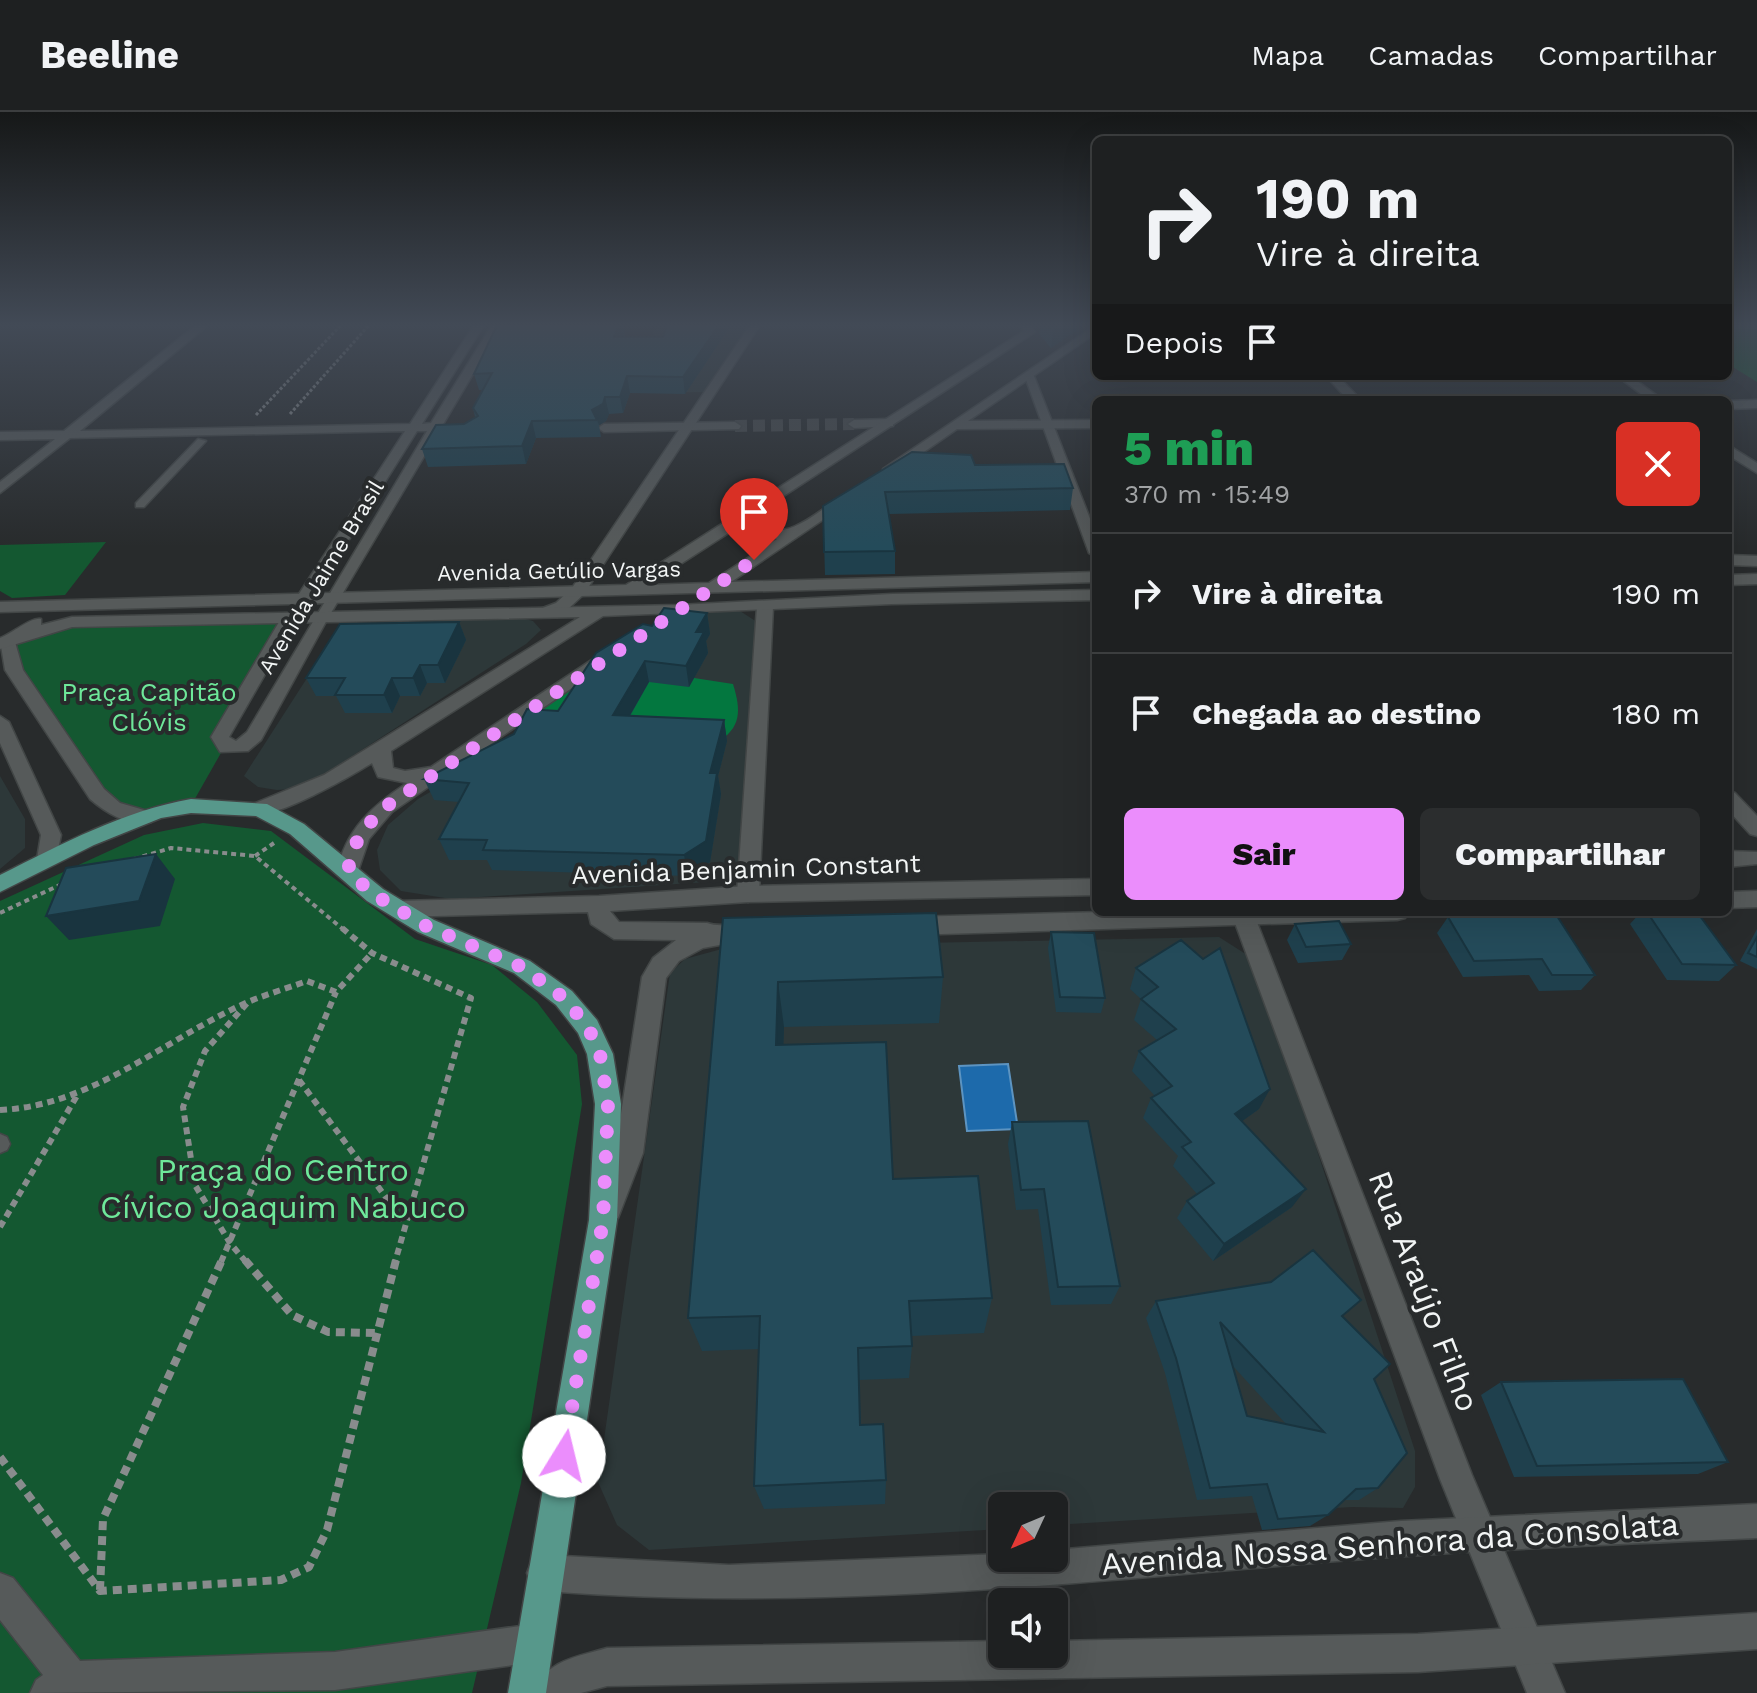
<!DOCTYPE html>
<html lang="pt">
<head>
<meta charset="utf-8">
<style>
	:root { --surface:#1e2021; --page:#2b2d2e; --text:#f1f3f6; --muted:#a1a3a5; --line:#3c3e3f; --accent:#eb8dfc }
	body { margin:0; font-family:"Work Sans",sans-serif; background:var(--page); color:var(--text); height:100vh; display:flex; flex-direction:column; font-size:30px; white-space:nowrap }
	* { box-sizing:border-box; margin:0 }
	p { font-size:26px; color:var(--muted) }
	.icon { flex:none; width:44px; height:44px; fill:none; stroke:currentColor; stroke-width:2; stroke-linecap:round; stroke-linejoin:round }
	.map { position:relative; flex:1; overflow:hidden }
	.details { position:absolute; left:1092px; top:284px; width:640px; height:520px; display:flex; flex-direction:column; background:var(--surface); border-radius:12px; box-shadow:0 8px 32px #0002,0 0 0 2px var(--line) }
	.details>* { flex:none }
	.guide { position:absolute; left:1092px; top:24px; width:640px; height:244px; border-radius:12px; box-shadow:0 8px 32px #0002,0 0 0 2px var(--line); background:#1e2021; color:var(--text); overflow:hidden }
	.needle { width:52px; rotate:226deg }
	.controls { position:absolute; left:988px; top:1380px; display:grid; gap:16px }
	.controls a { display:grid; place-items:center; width:80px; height:80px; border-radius:12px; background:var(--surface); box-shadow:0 8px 32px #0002,0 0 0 2px var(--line); font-size:40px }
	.pin { position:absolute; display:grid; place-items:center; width:68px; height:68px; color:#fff; margin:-82px -34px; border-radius:50% 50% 50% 0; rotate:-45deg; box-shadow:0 0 8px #0007 }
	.pin .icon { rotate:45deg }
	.me { position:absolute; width:88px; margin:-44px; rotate:9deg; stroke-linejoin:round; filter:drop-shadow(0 0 6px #0008) }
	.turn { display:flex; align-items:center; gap:28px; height:168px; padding:0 32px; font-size:36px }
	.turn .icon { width:104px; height:104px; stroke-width:2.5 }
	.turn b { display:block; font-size:56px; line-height:68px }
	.then { display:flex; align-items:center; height:76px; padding:0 32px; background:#0003; gap:16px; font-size:30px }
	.round { display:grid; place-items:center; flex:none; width:84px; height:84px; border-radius:12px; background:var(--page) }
	.overview { display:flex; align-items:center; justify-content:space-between; height:136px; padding:0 32px }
	h1 { font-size:48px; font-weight:800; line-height:60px; color:#1e9e55 }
	.cta { display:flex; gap:16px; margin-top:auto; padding:16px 32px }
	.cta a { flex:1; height:92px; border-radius:12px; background:var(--accent); color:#111; font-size:32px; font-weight:800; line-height:92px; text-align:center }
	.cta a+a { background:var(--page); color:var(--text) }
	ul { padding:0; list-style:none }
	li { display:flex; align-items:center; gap:24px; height:120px; padding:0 32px; border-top:2px solid var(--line) }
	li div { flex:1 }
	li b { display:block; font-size:30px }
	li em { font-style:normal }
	header { display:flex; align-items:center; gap:48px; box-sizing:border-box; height:112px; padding:0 40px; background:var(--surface); border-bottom:2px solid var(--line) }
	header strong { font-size:38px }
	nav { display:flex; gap:44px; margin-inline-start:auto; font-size:28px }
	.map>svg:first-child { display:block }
	.built { fill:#2d3839 }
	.green { fill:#145831 }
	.forest { fill:#03773f }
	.water { fill:#1d6aab; stroke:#5d94c1; stroke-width:2 }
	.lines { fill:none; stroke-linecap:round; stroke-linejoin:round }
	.pedestrian-tunnel { stroke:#46494a; stroke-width:12; stroke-dasharray:12 6; stroke-linecap:butt }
	.service-casing { stroke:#424646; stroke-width:3 }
	.pedestrian-casing { stroke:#424646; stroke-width:3 }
	.tertiary-casing { stroke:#424646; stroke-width:3 }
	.secondary-casing { stroke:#424646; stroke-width:3 }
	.primary-casing { stroke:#424646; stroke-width:3 }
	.path-far3 { stroke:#898c8d; stroke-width:3; stroke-dasharray:3 2; stroke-linecap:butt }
	.path-far2 { stroke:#898c8d; stroke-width:4; stroke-dasharray:5 4; stroke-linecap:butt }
	.path-far1 { stroke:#898c8d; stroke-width:6; stroke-dasharray:7 5; stroke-linecap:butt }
	.path { stroke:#898c8d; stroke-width:8; stroke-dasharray:9 6; stroke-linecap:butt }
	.service { fill:#565a5a; fill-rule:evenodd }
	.pedestrian { fill:#565a5a; fill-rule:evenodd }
	.tertiary { fill:#565a5a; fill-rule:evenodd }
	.secondary { fill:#565a5a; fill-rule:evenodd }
	.primary { fill:#57988b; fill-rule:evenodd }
	.wall { fill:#1f404d; fill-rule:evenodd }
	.shaded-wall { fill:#19343f }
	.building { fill:#244b5a; stroke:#19343f; stroke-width:2; fill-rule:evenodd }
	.route { stroke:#eb8dfc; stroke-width:14; stroke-dasharray:0 25.2 }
	.labels { text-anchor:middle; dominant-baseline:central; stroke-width:8; stroke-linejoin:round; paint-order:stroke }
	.far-street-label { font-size:22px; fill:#f2f5f5; stroke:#282b2c }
	.park-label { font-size:26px; fill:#6ee89a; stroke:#282b2c }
	.street-label { font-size:26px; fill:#f2f5f5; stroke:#282b2c }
	.near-park-label { font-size:32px; fill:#6ee89a; stroke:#282b2c }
	.near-street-label { font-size:32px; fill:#f2f5f5; stroke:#282b2c }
</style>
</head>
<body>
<header>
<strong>Beeline</strong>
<nav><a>Mapa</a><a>Camadas</a><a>Compartilhar</a></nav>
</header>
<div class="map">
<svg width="1757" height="1581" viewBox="0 0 1757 1581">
	<rect width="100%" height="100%" fill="#282b2c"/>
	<!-- built -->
	<path class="built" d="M656,213H752L709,280L633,281Z
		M714,499H740L757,510L740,747L735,758L722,769L451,787L401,779L380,758L377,738L388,713L418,687L453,667L535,607L547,592L684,506Z
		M522,506L533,509L541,518L526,532L312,670L293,677L277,678L258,675L244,664L336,521L358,512Z
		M0,664L25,707V736L0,757Z
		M1219,825L1255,848L1415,1339V1375L1403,1396L1352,1395L1054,1413V1394H1002V1417L649,1438L617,1413L598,1370L670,861L685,847L729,835Z"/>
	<!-- green -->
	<path class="green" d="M1728,213H1757V270L1728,252Z
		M106,430L65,483L12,486L0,479V433Z
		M297,507L188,699L146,705L104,696L10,556L7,531L55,514Z
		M203,711L271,719L415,827L492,853L537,890L577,943L582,992L521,1371L472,1581H0V789L144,723Z"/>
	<!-- forest -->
	<path class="forest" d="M610,553L733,572C741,598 742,616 716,631L535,607L547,592Z"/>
	<!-- water -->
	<path class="water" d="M1008,952L1018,1017L967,1019L959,954Z"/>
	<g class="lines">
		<!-- pedestrian-tunnel -->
		<path class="pedestrian-tunnel" d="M735,314L854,312"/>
		<!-- service casing -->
		<g class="service-casing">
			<path id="service" d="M198,327L206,329L144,395H136V391Z
				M0,1022L7,1025L10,1032L7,1038L0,1041Z"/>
		</g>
		<!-- pedestrian casing -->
		<g class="pedestrian-casing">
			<path id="pedestrian" d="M889,307L893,308V314L854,316L848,312L854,308Z
				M735,310L741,314L739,317L604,320L598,316L604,312Z"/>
		</g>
		<!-- tertiary casing -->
		<g class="tertiary-casing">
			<path id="tertiary" d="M196,213H208L80,319L410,312L474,213H484L422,312L431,311L492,213H502L328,506L261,628L248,639L220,640L211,625L282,505L290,500L296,502L298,505L229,625L236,629L247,620L427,319H417L311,488L303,493L295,488L405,319L70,326L0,381V370L55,327L0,328V320L64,319Z
				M750,213H760L584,482L568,497L540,503V497L556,491L572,476Z
				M1024,262L1034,264L1096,422V445L1089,441Z
				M1326,264H1338L1361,288H1348Z
				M1617,264H1630L1663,288H1649Z
				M1728,333L1757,351V361L1728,343Z
				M765,490L773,495L759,782L748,790L737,782L757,495Z
				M7,525L15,530L23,558L104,677L120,691L151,700L154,705L151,710C130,716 105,700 90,687L5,558L0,528Z
				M0,604L9,610L61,723L55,752H41L37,747L41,723L0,631Z
				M1728,679L1735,681L1757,704V724L1750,722L1728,698Z
				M1231,800H1253L1472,1363L1565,1581H1527L1440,1367Z
				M0,1461L13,1466L80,1549L335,1540L534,1512L547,1518L553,1531L547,1544L534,1550L335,1578L30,1581L36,1568L43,1563L0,1508Z"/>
		</g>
		<!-- secondary casing -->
		<g class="secondary-casing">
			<path id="secondary" d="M1021,213H1031L1035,220L756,402L759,413C786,432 821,397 843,383L855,386L731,470L1096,460V470L0,500V490L626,473L1024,219ZM744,411L753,422L777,427L709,471L648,473Z
				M1096,213V221L968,309L1096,308V316L957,317L895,360L883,357Z
				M1757,288V296L1728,297V289Z
				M1728,443L1757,444V454L1728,453Z
				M1757,462V472L1728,473V463Z
				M1096,478V488L892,492L603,504L391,639L393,656L405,659L431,655L599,543H611L614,547L392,700L369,727L356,765L348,768L337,760C345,718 372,694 407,671L378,665L372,651C351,664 275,708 253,702L250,697L253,692L324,663L580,505L72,515L0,537V526C13,521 31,505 41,507V513L72,505L679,493L892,482Z
				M1728,739L1757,740V752L1728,755Z
				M1096,767V783L748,790L610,799L619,810L707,811C723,817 741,808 758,814L761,820L758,826L703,836L679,849L666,866L643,1041L618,1106L608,1109L598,1106L594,1096L615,1041L642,865L653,846L676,828L614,827L591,812L588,800L398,805L387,797L398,789L599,784L748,774Z
				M1757,779V795L1728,796V780Z
				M1102,800H1408L1405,806L1397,808L908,823L900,820L897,814L900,808L908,805Z
				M1757,1392V1426C1617,1432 1476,1438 1337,1449C1069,1471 814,1500 545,1479L532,1474L527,1461L532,1448L545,1443L729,1453L1002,1442V1446H1054V1438L1401,1409Z
				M1757,1501V1537L1418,1560L607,1574L581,1581H533C546,1548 576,1545 607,1536L1002,1529V1542H1054V1529L1418,1522Z"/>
		</g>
		<!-- primary casing -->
		<g class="primary-casing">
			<path id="primary" d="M191,687L267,692L304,712L383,777L434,808L530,849L572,879L597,908L613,942L621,992L617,1108L546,1581H508L589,1108L595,992L587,942L578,921L556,893L514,861L418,820L367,789L290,722L256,704L191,701L161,706L94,733L0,780V763C62,732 123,699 191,687Z"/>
		</g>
		<!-- path-far3 -->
		<path class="path-far3" d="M290,302L369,213
			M256,303L341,213"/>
		<!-- path-far2 -->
		<path class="path-far2" d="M255,744L274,731
			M134,747L171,736L255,744L344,818
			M0,801L64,771"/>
		<!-- path-far1 -->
		<path class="path-far1" d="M342,816L372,841L471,886L395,1150
			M299,968L405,1111
			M0,998C93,994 166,926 248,890C267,882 288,876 307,869L336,880L372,841
			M0,1115L78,982
			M221,1150L336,880
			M246,1150L230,1131L195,1073L183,995L205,939L248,890"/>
		<!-- path -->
		<path class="path" d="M245,1148L292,1203L328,1220L378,1221
			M0,1345L100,1479L281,1468L309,1455L327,1418L396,1148
			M100,1478L103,1407L222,1148"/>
		<!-- service -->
		<use href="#service" class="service"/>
		<!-- pedestrian -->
		<use href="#pedestrian" class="pedestrian"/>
		<!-- tertiary -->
		<use href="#tertiary" class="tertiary"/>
		<!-- secondary -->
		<use href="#secondary" class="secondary"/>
		<!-- primary -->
		<use href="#primary" class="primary"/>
	</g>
	<!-- wall -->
	<path class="wall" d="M731,213L685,282L630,281L623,301L609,302L606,309L599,313L601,325L536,326L526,352L428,355L422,337L475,305L473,296L483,278H479L474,262L625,221L624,225H663Z
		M1040,213H1084L1051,236L1039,222Z
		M975,353L1073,376L1070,398L889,402L895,439V462L825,463L823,394Z
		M707,501L710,522L706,529L708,541L689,575L649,570L630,604L724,608L727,629L718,664L721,682L710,750L688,764L492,758L487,748H449L439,727L459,690L434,688L424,667L558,599L652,514Z
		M459,510L466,528L445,571H427L420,584H400L392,601H345L336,584H316L306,566Z
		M1641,800H1697L1736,853L1719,869L1667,868L1630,812Z
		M1448,805L1595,863L1581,878L1539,879L1529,863L1463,865L1437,821Z
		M723,806L943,865L939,911L784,915L783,933L992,1186L984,1221L911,1224L912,1234L909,1266L859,1268L861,1313L886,1368L885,1392L764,1397L754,1374L759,1237L702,1239L688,1206Z
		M1295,812L1351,832L1342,848L1298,851L1287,828Z
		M1757,817V857L1740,849Z
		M1051,820L1105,886L1101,901L1056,900L1048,836Z
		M1181,828L1259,997L1242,1009L1292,1095L1213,1149L1177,1106L1187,1089L1197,1082L1173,1054L1178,1044L1143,1006L1151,986L1155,984L1132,959L1139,939L1157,928L1134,908L1141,887L1130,877L1136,856Z
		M1012,1010L1120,1174L1111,1192L1051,1193L1038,1097L1016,1098L1008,1032Z
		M1156,1189L1343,1206L1374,1267L1378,1376L1359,1388H1344L1328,1403L1310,1414L1262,1418L1252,1384L1197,1388L1165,1261L1146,1206ZM1232,1253L1287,1313L1247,1304Z
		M1501,1270L1728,1350L1698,1362L1514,1365L1481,1283Z"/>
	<!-- shaded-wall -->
	<path class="shaded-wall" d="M619,213H624L625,221L617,241L614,225Z
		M719,213H731L685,282L683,265Z
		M1054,213H1084L1051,236Z
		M627,264L630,281L623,301L620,285Z
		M605,285L609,302L606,309L599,313L597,308L592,298Z
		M532,309L536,326L526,352L522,334Z
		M707,501L710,522L706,529L708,541L689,575L686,554L696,520Z
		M459,510L466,528L445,571L438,553Z
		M645,549L649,570L618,624L613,603Z
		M420,553L427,571L420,584L413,566Z
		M392,566L400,584L392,601L384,583Z
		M724,608L727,629L718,664L721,682L710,750L688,764L684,743L710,661Z
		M156,742L175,767L160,814L69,828L46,804Z
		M778,870L784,915L782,977L776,933Z
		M1270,977L1259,997L1224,1022L1235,1002Z
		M1306,1077L1292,1095L1213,1149L1224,1132Z"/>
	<!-- building -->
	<path class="building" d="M497,213H619L614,225H663L667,213H719L683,265L627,264L620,285H605L603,292L592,298L597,308L532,309L522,334L422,337L436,313L464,312L478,304L473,296L492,261L474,262Z
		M912,340L971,343L975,353L1064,352L1073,376L885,380L895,439L824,440L823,394Z
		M664,496L707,501L696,520H704L686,554L645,549L613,603L724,608L710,661H717L706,729L684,743L483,738L487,728L439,727L469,671L424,667L514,622L527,597L558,599L596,541L643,512L652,514Z
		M459,510L438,553H420L413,566H392L384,583H335L345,566H306L340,512Z
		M156,742L139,789L46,804L66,756Z
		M1647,800H1697L1736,853L1682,852Z
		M936,801L943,865L778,870L776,933L886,930L893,1067L978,1064L992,1186L909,1189L912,1234L858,1236L860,1313L883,1312L886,1368L754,1374L760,1204L688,1206L723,806Z
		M1557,804L1595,863H1552L1542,847L1474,849L1448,805Z
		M1339,809L1351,832L1306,835L1295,812Z
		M1051,820L1094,821L1105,886L1060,885Z
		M1757,825V845L1748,841Z
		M1181,828L1203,847L1220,836L1270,977L1235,1002L1306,1077L1224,1132L1187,1089L1214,1071L1182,1035L1191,1030L1151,986L1172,974L1139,939L1176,917L1141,887L1158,875L1136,856Z
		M1088,1009L1120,1174L1058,1175L1044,1077L1021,1078L1012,1010Z
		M1313,1138L1361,1188L1342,1204L1390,1252L1374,1267L1407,1341L1378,1376L1356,1377L1328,1403L1278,1407L1267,1372L1210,1376L1176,1246L1156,1189L1271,1170ZM1220,1210L1324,1320L1247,1304Z
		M1683,1267L1728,1350L1537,1354L1501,1270Z"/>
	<!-- sky -->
	<linearGradient id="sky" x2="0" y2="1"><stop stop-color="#161818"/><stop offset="0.49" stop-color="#424a56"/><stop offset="1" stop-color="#424a56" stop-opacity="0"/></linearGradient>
	<rect width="1757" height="435" fill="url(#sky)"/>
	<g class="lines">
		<!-- route -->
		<path class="route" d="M564,1344L603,1108L608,992L600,942L588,915L564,886L522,855L426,814L375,783L348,760C352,730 364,716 385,695L754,448"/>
	</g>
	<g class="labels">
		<!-- far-street labels -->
		<g class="far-street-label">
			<text transform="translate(559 459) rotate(-1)">Avenida Getúlio Vargas</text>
			<text transform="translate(321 465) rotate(-59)">Avenida Jaime Brasil</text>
		</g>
		<!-- park labels -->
		<g class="park-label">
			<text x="149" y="580">Praça Capitão<tspan x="149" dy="30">Clóvis</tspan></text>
		</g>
		<!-- street labels -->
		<g class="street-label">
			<text transform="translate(746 757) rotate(-2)">Avenida Benjamin Constant</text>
		</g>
		<!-- near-park labels -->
		<g class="near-park-label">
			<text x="283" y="1058">Praça do Centro<tspan x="283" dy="37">Cívico Joaquim Nabuco</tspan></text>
		</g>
		<!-- near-street labels -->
		<g class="near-street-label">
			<text transform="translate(1424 1179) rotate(69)">Rua Araújo Filho</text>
			<text transform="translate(1390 1432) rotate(-4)">Avenida Nossa Senhora da Consolata</text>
		</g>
	</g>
</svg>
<div class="controls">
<a><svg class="needle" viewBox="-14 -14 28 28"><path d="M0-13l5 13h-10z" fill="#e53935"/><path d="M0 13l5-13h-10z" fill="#a1a3a5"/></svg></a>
<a><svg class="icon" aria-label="sound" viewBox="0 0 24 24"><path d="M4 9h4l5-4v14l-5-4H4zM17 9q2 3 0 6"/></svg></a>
</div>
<div class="pin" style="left:754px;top:448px;background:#d93025"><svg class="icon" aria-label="arrive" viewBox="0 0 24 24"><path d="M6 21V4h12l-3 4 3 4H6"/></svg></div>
<svg class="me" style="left:564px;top:1344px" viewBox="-20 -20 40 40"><circle r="19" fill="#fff"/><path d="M0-13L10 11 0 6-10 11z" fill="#eb8dfc"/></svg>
<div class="guide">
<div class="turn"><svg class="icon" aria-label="right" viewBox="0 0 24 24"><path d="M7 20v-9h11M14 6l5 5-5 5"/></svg><div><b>190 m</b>Vire à direita</div></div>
<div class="then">Depois<svg class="icon" aria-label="arrive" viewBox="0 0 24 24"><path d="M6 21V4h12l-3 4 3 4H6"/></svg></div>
</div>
<section class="details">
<div class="overview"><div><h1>5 min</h1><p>370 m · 15:49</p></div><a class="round" style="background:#d93025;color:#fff"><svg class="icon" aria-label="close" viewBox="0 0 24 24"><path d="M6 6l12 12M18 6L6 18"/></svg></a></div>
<ul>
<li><svg class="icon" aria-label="right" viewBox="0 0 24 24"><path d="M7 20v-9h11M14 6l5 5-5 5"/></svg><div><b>Vire à direita</b></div><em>190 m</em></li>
<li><svg class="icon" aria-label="arrive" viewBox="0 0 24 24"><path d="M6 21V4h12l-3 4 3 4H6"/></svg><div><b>Chegada ao destino</b></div><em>180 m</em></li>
</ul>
<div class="cta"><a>Sair</a><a>Compartilhar</a></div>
</section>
</div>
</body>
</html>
